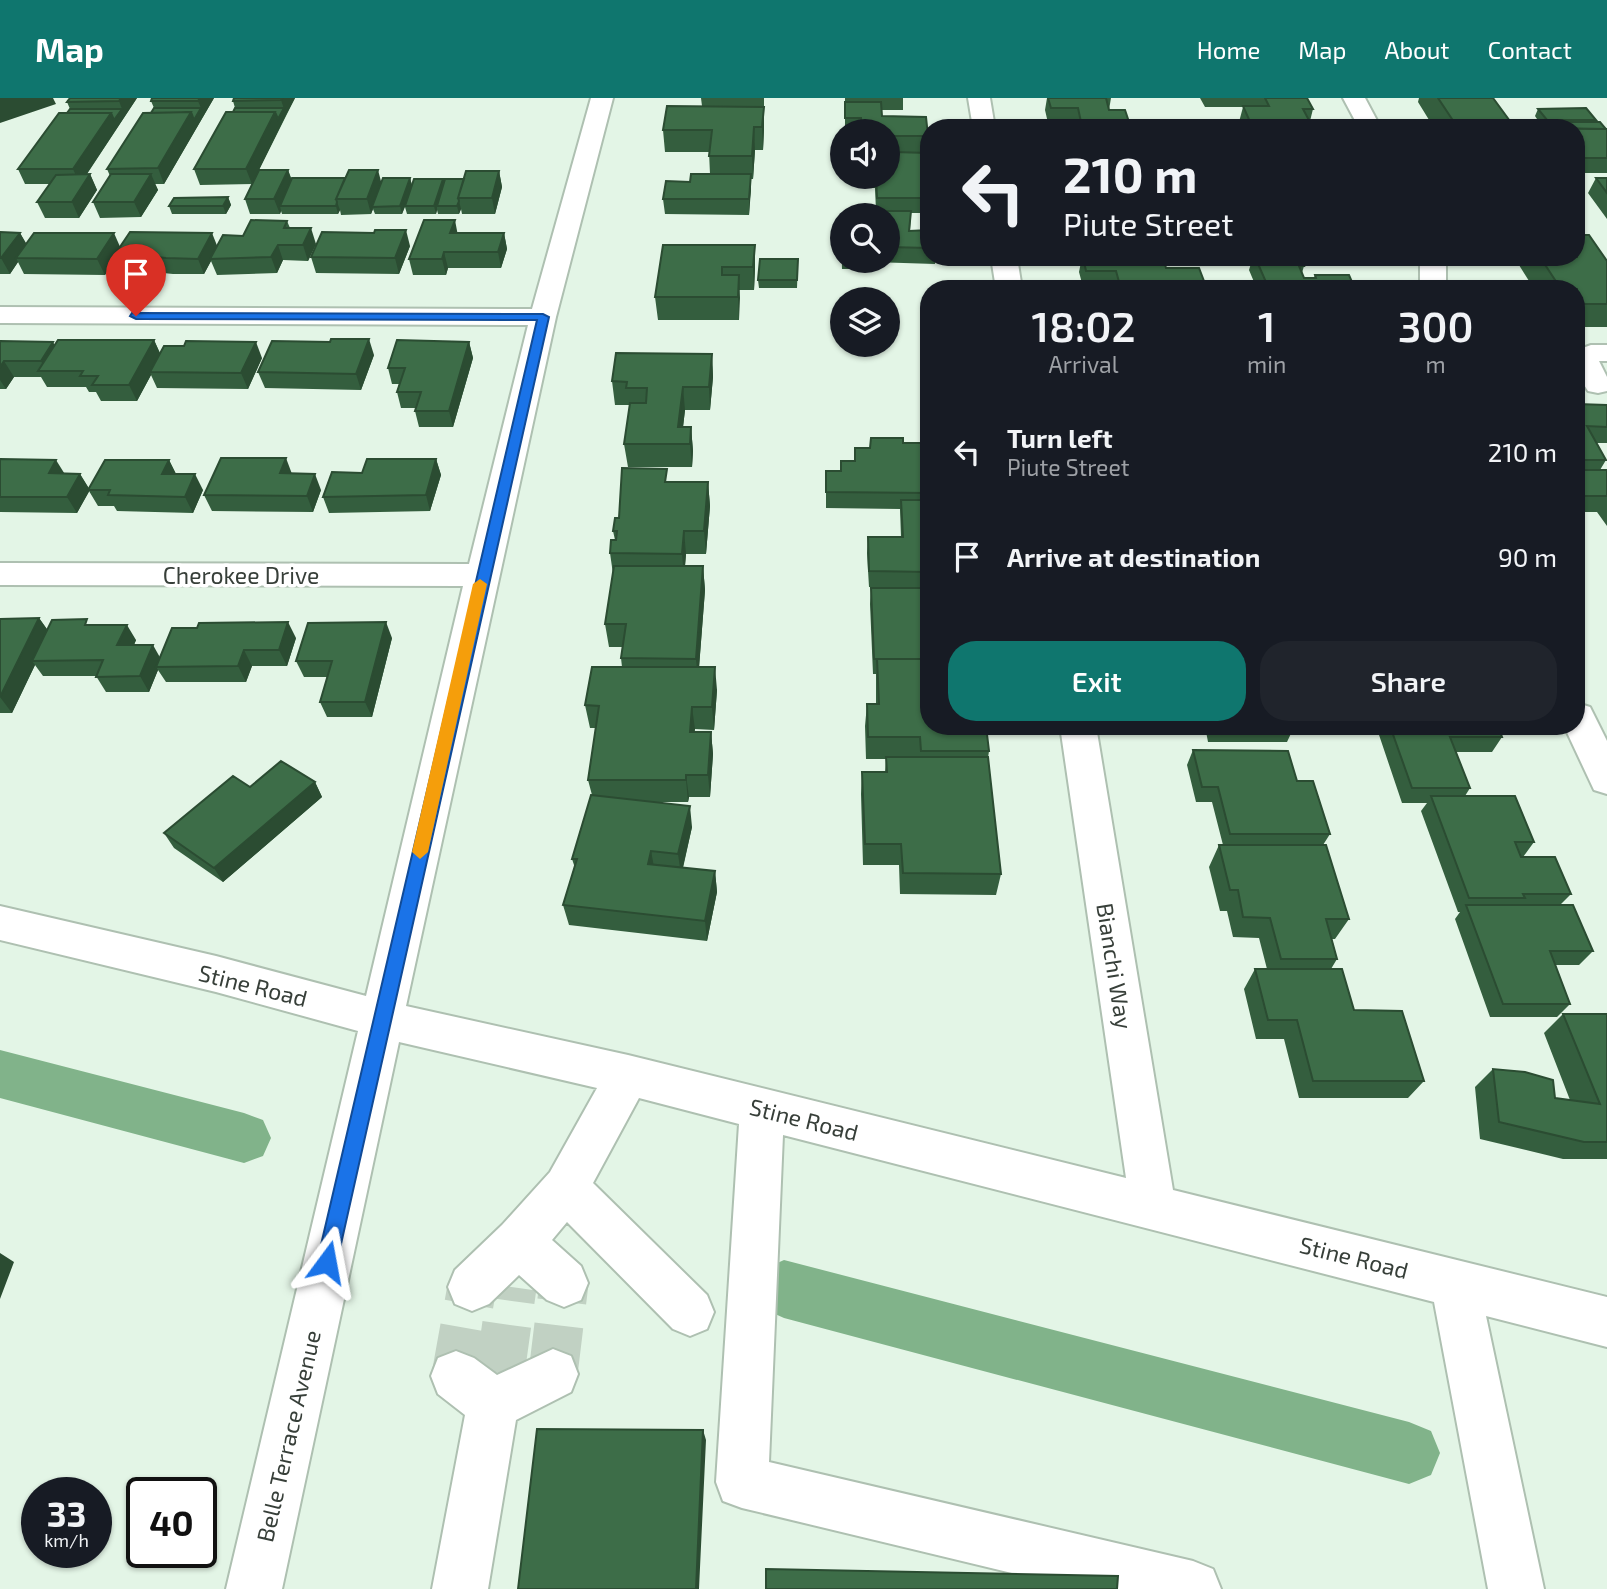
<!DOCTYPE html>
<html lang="en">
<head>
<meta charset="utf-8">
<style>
	:root { --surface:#171b24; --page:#20242c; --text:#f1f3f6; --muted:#9ea1a6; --accent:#0f766e }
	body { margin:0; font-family:"Exo 2",sans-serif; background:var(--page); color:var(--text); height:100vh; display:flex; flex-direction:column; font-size:26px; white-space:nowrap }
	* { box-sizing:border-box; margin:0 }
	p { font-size:23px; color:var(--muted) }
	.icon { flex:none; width:38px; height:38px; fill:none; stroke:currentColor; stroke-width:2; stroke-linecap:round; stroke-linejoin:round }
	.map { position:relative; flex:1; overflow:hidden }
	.drawer { position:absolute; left:920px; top:182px; width:665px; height:455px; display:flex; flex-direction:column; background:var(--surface); border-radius:28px; box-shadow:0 2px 5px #0004 }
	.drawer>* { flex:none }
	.guide { position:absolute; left:920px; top:21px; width:665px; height:147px; border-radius:28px; box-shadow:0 2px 5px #0004; background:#171b24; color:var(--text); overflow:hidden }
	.fabs { position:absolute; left:830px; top:21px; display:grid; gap:14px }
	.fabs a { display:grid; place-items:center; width:70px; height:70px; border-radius:50%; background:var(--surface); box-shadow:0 2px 5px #0004; font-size:35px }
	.speed { position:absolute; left:21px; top:1379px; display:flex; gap:14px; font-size:35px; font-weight:700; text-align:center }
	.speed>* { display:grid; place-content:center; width:91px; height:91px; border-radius:50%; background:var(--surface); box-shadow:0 2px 5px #0004; line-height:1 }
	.speed small { font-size:18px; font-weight:400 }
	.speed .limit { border:4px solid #111; border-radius:10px; background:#fff; color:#111 }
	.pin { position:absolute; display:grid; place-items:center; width:60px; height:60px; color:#fff; margin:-72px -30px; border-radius:50% 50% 50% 0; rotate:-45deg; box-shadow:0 0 7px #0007 }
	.pin .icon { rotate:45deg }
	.me { position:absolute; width:77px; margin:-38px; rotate:13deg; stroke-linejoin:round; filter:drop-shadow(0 0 5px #0008) }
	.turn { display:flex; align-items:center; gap:24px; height:147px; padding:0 28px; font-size:32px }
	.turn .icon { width:91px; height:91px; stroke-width:2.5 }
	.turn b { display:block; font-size:49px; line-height:60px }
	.eta { display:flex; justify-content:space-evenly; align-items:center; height:119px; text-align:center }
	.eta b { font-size:42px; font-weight:600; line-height:49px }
	.cta { display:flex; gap:14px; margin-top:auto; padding:14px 28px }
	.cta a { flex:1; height:80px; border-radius:28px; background:var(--accent); color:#fff; font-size:28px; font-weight:600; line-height:80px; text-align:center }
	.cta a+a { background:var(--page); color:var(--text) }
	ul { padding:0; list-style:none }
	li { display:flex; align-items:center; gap:21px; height:105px; padding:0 28px }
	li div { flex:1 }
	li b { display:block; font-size:26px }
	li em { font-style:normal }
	header { display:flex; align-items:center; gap:42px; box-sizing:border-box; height:98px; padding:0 35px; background:var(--accent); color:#fff }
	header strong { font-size:33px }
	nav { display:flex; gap:38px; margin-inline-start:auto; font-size:24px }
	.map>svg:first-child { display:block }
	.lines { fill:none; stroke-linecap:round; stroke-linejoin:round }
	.canal { fill:#81b38a; fill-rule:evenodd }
	.minor-tunnel { stroke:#c1d1c3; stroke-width:49; stroke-dasharray:49 24; stroke-linecap:butt }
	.minor-casing { stroke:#aec0b1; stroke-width:4 }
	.minor { fill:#fff; fill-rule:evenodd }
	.wall { fill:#345e3e }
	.shaded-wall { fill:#2b4c32 }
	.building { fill:#3d6d48; stroke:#2b4c32; stroke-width:2 }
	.route { fill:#1a73e8; stroke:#114b97; stroke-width:2 }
	.slow { fill:#f59e0b }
	.labels { text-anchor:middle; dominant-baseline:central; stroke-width:7; stroke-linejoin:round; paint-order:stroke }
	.street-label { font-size:23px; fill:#373f39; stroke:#fff }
</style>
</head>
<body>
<header>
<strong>Map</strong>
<nav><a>Home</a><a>Map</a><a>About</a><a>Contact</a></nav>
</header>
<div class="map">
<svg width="1607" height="1491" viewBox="0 0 1607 1491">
	<rect width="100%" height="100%" fill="#e3f5e6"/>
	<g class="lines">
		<!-- canal -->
		<path class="canal" d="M0,952L244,1015L263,1022L271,1040L263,1058L244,1065L0,1000Z
			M784,1162L1409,1324L1431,1333L1440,1355L1431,1377L1409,1386L784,1220L764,1211L755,1191L764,1171Z"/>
		<!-- minor-tunnel -->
		<path class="minor-tunnel" d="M500,1275L512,1189
			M553,1276L564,1185
			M456,1278L472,1189"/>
		<!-- minor casing -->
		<g class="minor-casing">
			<path id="minor" d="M591,0H613L556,219L406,908L628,957L1126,1080L1060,628H1096L1173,1092L1607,1199V1249L1486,1218L1544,1491H1488L1434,1204L783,1037L769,1364L1193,1463L1213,1471L1221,1491H1078L742,1410L723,1403L716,1384L739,1026L639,1000L593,1085L707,1197L714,1214L707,1231L690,1238L673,1231L567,1124L552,1142L581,1168L588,1185L581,1202L564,1209L547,1202L519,1177L489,1206L472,1213L455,1206L448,1189L455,1172L502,1127L550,1074L597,990L399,944L282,1491H226L358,933L216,894L0,842V808L216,858L366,898L463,488L0,487V465L469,466L528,227L0,225V209L532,211Z
				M968,0H990L995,30H973Z
				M1343,0H1365L1381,30H1359Z
				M991,159H1017L1022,191H996Z
				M1420,159H1446V191H1420Z
				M1591,247H1607V263H1599L1607,279V293L1598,295L1588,293L1577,276V252Z
				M1577,605L1590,609L1607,643V696L1594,692L1564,628H1577Z
				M553,1251L571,1258L578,1276L571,1294L516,1322L488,1491H432L465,1317L438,1296L431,1278L438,1260L456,1253L474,1260L497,1277Z"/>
		</g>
		<!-- minor -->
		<use href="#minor" class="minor"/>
	</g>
	<!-- wall -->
	<path class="wall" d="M70,0H137L87,76H90L97,92L79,120H45L37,104L50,86H25L18,71L67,15L70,11L67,4Z
		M152,0H214L164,86H155L158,92L141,119L100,120L93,104L110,78L107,71L154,10L151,3Z
		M234,0H295L259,72H288L292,82L381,85L410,80L412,87L444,85L499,73L502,89L495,116H462L461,111L459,116H438L437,112L436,116H407L405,109L402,116H375L373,111L371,116L341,117L340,112L338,116H282L281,113L280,116H250L245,101L252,86L200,87L194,71L235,10L233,3Z
		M701,0H764V31L763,52H755L753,81H751L749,117L665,116L663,101L690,84L710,76L709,54H665L663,32L702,8Z
		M845,0H903V12H881L882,18L928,38L927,54H894L929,55V115H911L910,133L929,132V159H936L935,166L872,164V171H842L841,122L842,163H887V117L876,113L875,90H863V79H887V33H845Z
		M1047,0H1111L1109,12L1130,27L1129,30H1076L1075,25H1048L1045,12Z
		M1200,0H1307L1313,11L1310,23L1311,26L1310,30H1242L1239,24L1243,9H1205Z
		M1419,0H1493L1515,30H1434L1418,4Z
		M1538,11L1596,22L1595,24L1607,31V75H1577V30H1540L1541,27L1535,18Z
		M1596,80H1607V121L1588,95Z
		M228,99L231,107L226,116H172L169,108Z
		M287,123L290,130L316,146L308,163L283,162L277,175L217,177L211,163L204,176H173L124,171L117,157L105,177L24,176L18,164L10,176H0V134L20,135L26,146L120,149L217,148L243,138Z
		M458,135H504L507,151L501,170H448L446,177H413L409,161Z
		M1580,137L1607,163V229H1577V191H1534L1514,159H1577Z
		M663,147L755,170L754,192H739V222H658L655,199Z
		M410,148L399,176L316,175L311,159Z
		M1082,159L1166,170L1207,191H1114L1113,189H1083L1079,174Z
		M1253,159H1300L1304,168L1302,175L1304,180H1314L1315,177L1355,191H1257L1249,172Z
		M1309,159H1361L1360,163H1311Z
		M798,161L797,190H759L758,182Z
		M154,242L160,255L262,260L248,291L157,290L151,277L137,303H101L96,294H89L86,289H47L41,279H14L6,291H0V243L55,247Z
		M469,244L473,260L453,329H419L415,313V310H401L397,294L399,286H392L388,270Z
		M712,256L713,279L710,312H685L683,329H691L693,353L692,369H628L624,346L629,313V307H615L612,283Z
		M374,257L361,292L265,290L258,274Z
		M1577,306L1607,307V345H1596L1606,362L1600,372H1607V428L1597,414H1577Z
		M903,345L924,369H929V628L989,653L988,660L1001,776L996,797L900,796L899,767H863L861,696L862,674H885L886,661H866L865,628L867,606H876V576H873L870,506L871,490L928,489H869L867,455L868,439H901L900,411L826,410V373H841V363H854L855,350H870Z
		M0,361L64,375L80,376L89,391L169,362L176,376L203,392L193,415L117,413L114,408H98L89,393L77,415L0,414Z
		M436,361L441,377L430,413L329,415L323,399L362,375Z
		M668,384H708L710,408L706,456H686L685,468H703L705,492L699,569L717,592L714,632L695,631L694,634H711L713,656L710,699H689L688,704H654L692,729L683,770L715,773L717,794L707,843L569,827L563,807L575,770L572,761L592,697L588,682L596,630H590L585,607L622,569L621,560L623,549H609L605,526L613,476L610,455L615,442L613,433L619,420Z
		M321,392L313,414L212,413L204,397Z
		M39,520L47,531L91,527L136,542L134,547L160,559L296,540L287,568H252L246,584H166L158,572L149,594H106L96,578H43L35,567L12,615H0V521Z
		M392,540L372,619H327L320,604L327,579H304L296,563Z
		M1205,628L1294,629L1287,644H1208Z
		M1376,628H1498L1502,639L1492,654H1456L1470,690L1465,698L1534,744L1523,759L1571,796L1560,807L1593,853L1579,867H1555L1570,906L1557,919H1490L1455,821L1460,814H1458L1421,713L1427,705H1402Z
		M1193,652L1297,683L1330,736L1323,747L1349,821L1335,841H1332L1337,861L1331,871L1354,912L1424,983L1408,1000H1299L1284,941H1256L1244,891L1255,871H1267L1259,840L1233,839L1227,813H1220L1209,769L1219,747H1223L1212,704H1196L1187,667Z
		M315,684L322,699L223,784L174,750L164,735L250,689Z
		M1563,916H1607V1061H1563L1480,1041L1475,989L1493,971L1555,1000L1570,1002L1544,935Z"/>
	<!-- shaded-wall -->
	<path class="shaded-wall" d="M0,0H53L56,6L0,25Z
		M121,0H137L80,86L73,71L111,15L122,11L119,3Z
		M200,0H214L164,86L158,70L191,14L201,10L198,3Z
		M282,0H295L286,17L281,2Z
		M764,9V31L763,52L762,29Z
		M284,10L286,17L252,86L246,71L275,14Z
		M754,29L755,52L753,81L752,58Z
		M288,72L293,87L280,108L281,113L280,116L274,101Z
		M378,72L382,87L372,109L373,111L371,116L367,101Z
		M499,73L502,89L495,116L492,100Z
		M90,76L97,92L79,120L72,104Z
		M151,76L158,92L141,119L134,104Z
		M751,76V92L749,117V101Z
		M410,80L412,88L402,116L400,108Z
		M443,81L445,89L437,108V112L436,116L434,108Z
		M228,99L231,107L226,116L223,108Z
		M459,103L461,111L459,116L457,108Z
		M337,104L340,112L338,116L336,108Z
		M455,122L458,138L450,135Z
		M311,130L316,146L308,163L303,147Z
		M406,132L410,148L399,176L395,160Z
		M20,135L29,150L16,160L18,164L10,176L1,160Z
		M114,135L121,151L116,155L117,157L105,177L97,161Z
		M212,135L218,150L210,161L211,163L204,176L198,161Z
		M504,135L507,151L501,170L498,154Z
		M278,147L283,162L277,175L271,159Z
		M755,147V170L754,192L753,169Z
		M444,154L448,170L446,177L442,161Z
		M739,177L740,200L739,222L738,199Z
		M369,241L374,257L361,292L356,276Z
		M154,242L161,258L150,274L151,277L137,303L129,287Z
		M53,244L62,260L46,273L41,263Z
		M256,244L262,260L248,291L241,275Z
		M469,244L473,260L453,329L449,313Z
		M712,256L713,279L710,312L709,289Z
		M4,263L14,279L6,291L0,282V269Z
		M683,289L685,312L681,346L678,329Z
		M691,329L693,353L692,369L690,346Z
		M286,360L292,376L280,375Z
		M436,361L441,377L430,413L426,397Z
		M56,362L66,378L49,375Z
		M169,362L177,378L162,376Z
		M80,376L90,392L77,415L67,399Z
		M195,376L203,392L193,415L185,399Z
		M315,376L321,392L313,414L307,398Z
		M708,384L710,408L706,456L704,433Z
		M684,433L686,456L684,479L682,456Z
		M703,468L705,492L698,583L696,561Z
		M39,520L50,536L32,563L35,567L12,615L0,599Z
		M288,524L296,540L287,568L279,552Z
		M386,524L392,540L372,619L365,604Z
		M127,527L136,542L127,563L117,547Z
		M153,547L162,563L156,569L158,572L149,594L140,578Z
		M244,552L252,568L246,584L238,568Z
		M715,569L717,592L714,632L712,609Z
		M692,609L695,631L692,656L690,634Z
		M711,634L713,656L710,699L708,677Z
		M686,677L689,699L688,704L686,682Z
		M315,684L322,699L223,784L214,770Z
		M690,708L692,729L681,777L678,756Z
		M651,753L655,774L648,766Z
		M715,773L717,794L707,843L705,823Z
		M0,1155L14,1164L0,1201Z
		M703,1332L706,1342L699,1491H696Z"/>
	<!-- building -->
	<path class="building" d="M70,0H121L119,3L67,4Z
		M152,0H200L198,3H151Z
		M234,0H282L281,2L233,3Z
		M1048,0H1106L1109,12H1125L1130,27H1088L1087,24H1081L1078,10H1051Z
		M1265,0H1307L1313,11H1303L1311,26H1251L1243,8H1269Z
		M1438,0H1493L1515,30H1458Z
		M845,4H881L882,18L926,19L928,38H887V33H862L861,20H845Z
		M667,8L764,9L762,29H754L752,58H709L712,32H663Z
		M154,10H201L194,22L191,14L151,15Z
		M235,10H284L278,21L275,14H233Z
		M1586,10L1596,22H1547L1538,11Z
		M70,11H122L114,22L111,15H67Z
		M191,14L158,70L107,71L143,15Z
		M226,14H275L246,71H194Z
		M59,15H111L73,71H18Z
		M1543,24H1600L1606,31L1547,30Z
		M1577,31H1607V60H1578L1577,58Z
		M887,41H893L894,54L929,55V71H926L927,85H929V100H877L876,79H887Z
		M259,72H288L274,101H245Z
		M349,72H378L367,101H336Z
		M466,73H499L492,100H458Z
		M90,76L72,104H37L56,77Z
		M111,76H151L134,104H93Z
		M691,76H751L749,101H663L666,83L690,84Z
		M292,80H345L336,101L337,104L336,108H280Z
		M383,80H410L400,108L372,109Z
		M1596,80H1607V95Z
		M414,81H443L434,108H405Z
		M445,81H464L458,100L459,103L457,108H437Z
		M228,99L223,108H169L174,100Z
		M845,113H911L909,133L929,132V150L887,149V117H846Z
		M251,122L287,123L284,130H311L303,147H278L271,159L210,161L223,137L243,138Z
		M424,122H455L450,135H504L498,154H444L442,161H409Z
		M375,132H406L395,160L311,159L322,134L374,135Z
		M0,134L20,135L1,160H0Z
		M130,134L212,135L198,161L166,160L116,155Z
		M34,135H114L97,161L16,160Z
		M1577,137H1589L1607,163V206H1577V191H1561L1540,159H1577Z
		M663,147H755L753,169H722V177H739L738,199H655Z
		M1083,159H1163L1166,170H1199L1207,191H1121L1116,173H1086Z
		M1255,159H1300L1304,168H1299L1304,180H1316L1315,177H1349L1355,191H1269Z
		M760,161H798L797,182H758Z
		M331,241H369L356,276L258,274L272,243L330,244Z
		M58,242H154L129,287H92L98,278H80L83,273H38Z
		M397,242L469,244L449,313H415L421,294H397L405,270H388Z
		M0,243L53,244L41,263H4L0,269Z
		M186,243L256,244L241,275L150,274L164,248H184Z
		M616,255L712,256L709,289H683L678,329H691L690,346H624L630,305H646L647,290H626L627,284L612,283Z
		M1577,306L1607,307V329L1587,328L1606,362H1577Z
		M871,340H903V345H922L924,369H929V395L826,394V373H841V363H855V350H870Z
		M221,360H286L280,375L315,376L307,398L204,397Z
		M0,361L56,362L49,375L80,376L67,399H0Z
		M367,361H436L426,397L323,399L332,374L362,375Z
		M105,362H169L162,376H195L185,399L108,397L110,392H88Z
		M622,370L667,371L665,384H708L704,433H684L682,456L610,455L611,442H616L617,433H613L615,420H619Z
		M1577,372H1607V398H1577Z
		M901,402H929V474L869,473L868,439H903Z
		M614,468H703L696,561L621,560L626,526H605Z
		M871,490H929V561H874Z
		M39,520L0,599V521Z
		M87,521L85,527H127L117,547H153L140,578L96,579L103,562L32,563L52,522Z
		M288,524L279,552H244L238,568L156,569L172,530H197L199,525Z
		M386,524L365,604H320L332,563H296L308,525Z
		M877,561H929V628H986L989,653H921L920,639H868L867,606H879Z
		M592,569H715L712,609H692L690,634H711L708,677H686V682H588L599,608L585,607Z
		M1214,628H1294V629H1215Z
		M1390,628H1498L1502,639H1450L1470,690H1412Z
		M1193,652L1288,653L1297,683H1313L1330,736H1230L1218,689H1202Z
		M886,659H988L1001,776L903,775L901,746H865L862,674H887Z
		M281,663L315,684L214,770L164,735L233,678L250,689Z
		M591,697L690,708L678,756L651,753L648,766L715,773L705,823L563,807L577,761H572Z
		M1431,698H1515L1534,744H1515L1521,759H1555L1571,796H1523L1525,800H1469Z
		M1219,747H1326L1349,821H1326L1337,861H1281L1270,820L1243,819L1238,792H1230Z
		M1466,807H1573L1593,853H1550L1570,906H1503Z
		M1255,871H1342L1354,912L1402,913L1424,983H1313L1297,922H1268Z
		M1563,916H1607V1044H1584L1499,1024L1493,971L1525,974L1553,982L1555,1000L1600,1006Z
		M537,1331L703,1332L696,1491H518Z
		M766,1471L1118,1478L1117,1491H766Z"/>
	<!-- route -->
	<path class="route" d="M132,215L543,216L549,219L337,1164L334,1171L327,1173L320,1171L317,1164L537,222L136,221L130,218Z"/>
	<!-- slow -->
	<path class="slow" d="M480,481L487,486L428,754L420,761L412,754L473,486Z"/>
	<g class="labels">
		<!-- street labels -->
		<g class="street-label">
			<text x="241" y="477">Cherokee Drive</text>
			<text transform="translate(1115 868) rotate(81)">Bianchi Way</text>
			<text transform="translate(253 887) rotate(14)">Stine Road</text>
			<text transform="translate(804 1021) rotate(14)">Stine Road</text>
			<text transform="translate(1354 1159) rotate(14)">Stine Road</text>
			<text transform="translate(288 1338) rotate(-77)">Belle Terrace Avenue</text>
		</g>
	</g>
</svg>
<div class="fabs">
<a><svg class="icon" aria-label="sound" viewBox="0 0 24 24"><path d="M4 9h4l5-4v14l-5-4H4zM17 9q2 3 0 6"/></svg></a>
<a><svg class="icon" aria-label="search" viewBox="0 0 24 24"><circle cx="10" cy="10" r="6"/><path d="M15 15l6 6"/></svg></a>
<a><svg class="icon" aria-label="layers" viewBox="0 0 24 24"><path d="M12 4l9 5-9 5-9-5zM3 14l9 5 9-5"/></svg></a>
</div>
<div class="speed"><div>33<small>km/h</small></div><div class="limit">40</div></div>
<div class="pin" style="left:136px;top:218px;background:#d93025"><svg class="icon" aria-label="arrive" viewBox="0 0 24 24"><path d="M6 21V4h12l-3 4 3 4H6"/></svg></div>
<svg class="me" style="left:327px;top:1164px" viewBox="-20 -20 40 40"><path d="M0-17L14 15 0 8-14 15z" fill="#1a73e8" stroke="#fff" stroke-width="4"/></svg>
<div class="guide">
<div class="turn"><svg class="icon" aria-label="left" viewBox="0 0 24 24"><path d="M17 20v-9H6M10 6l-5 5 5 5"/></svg><div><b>210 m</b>Piute Street</div></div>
</div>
<section class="drawer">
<div class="eta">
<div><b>18:02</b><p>Arrival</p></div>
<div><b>1</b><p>min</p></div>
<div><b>300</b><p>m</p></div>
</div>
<ul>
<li><svg class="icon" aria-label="left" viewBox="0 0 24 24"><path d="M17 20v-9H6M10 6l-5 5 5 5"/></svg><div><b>Turn left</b><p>Piute Street</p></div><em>210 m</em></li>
<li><svg class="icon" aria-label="arrive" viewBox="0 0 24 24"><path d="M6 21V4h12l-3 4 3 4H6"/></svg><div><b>Arrive at destination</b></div><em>90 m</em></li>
</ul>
<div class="cta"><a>Exit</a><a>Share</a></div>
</section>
</div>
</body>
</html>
